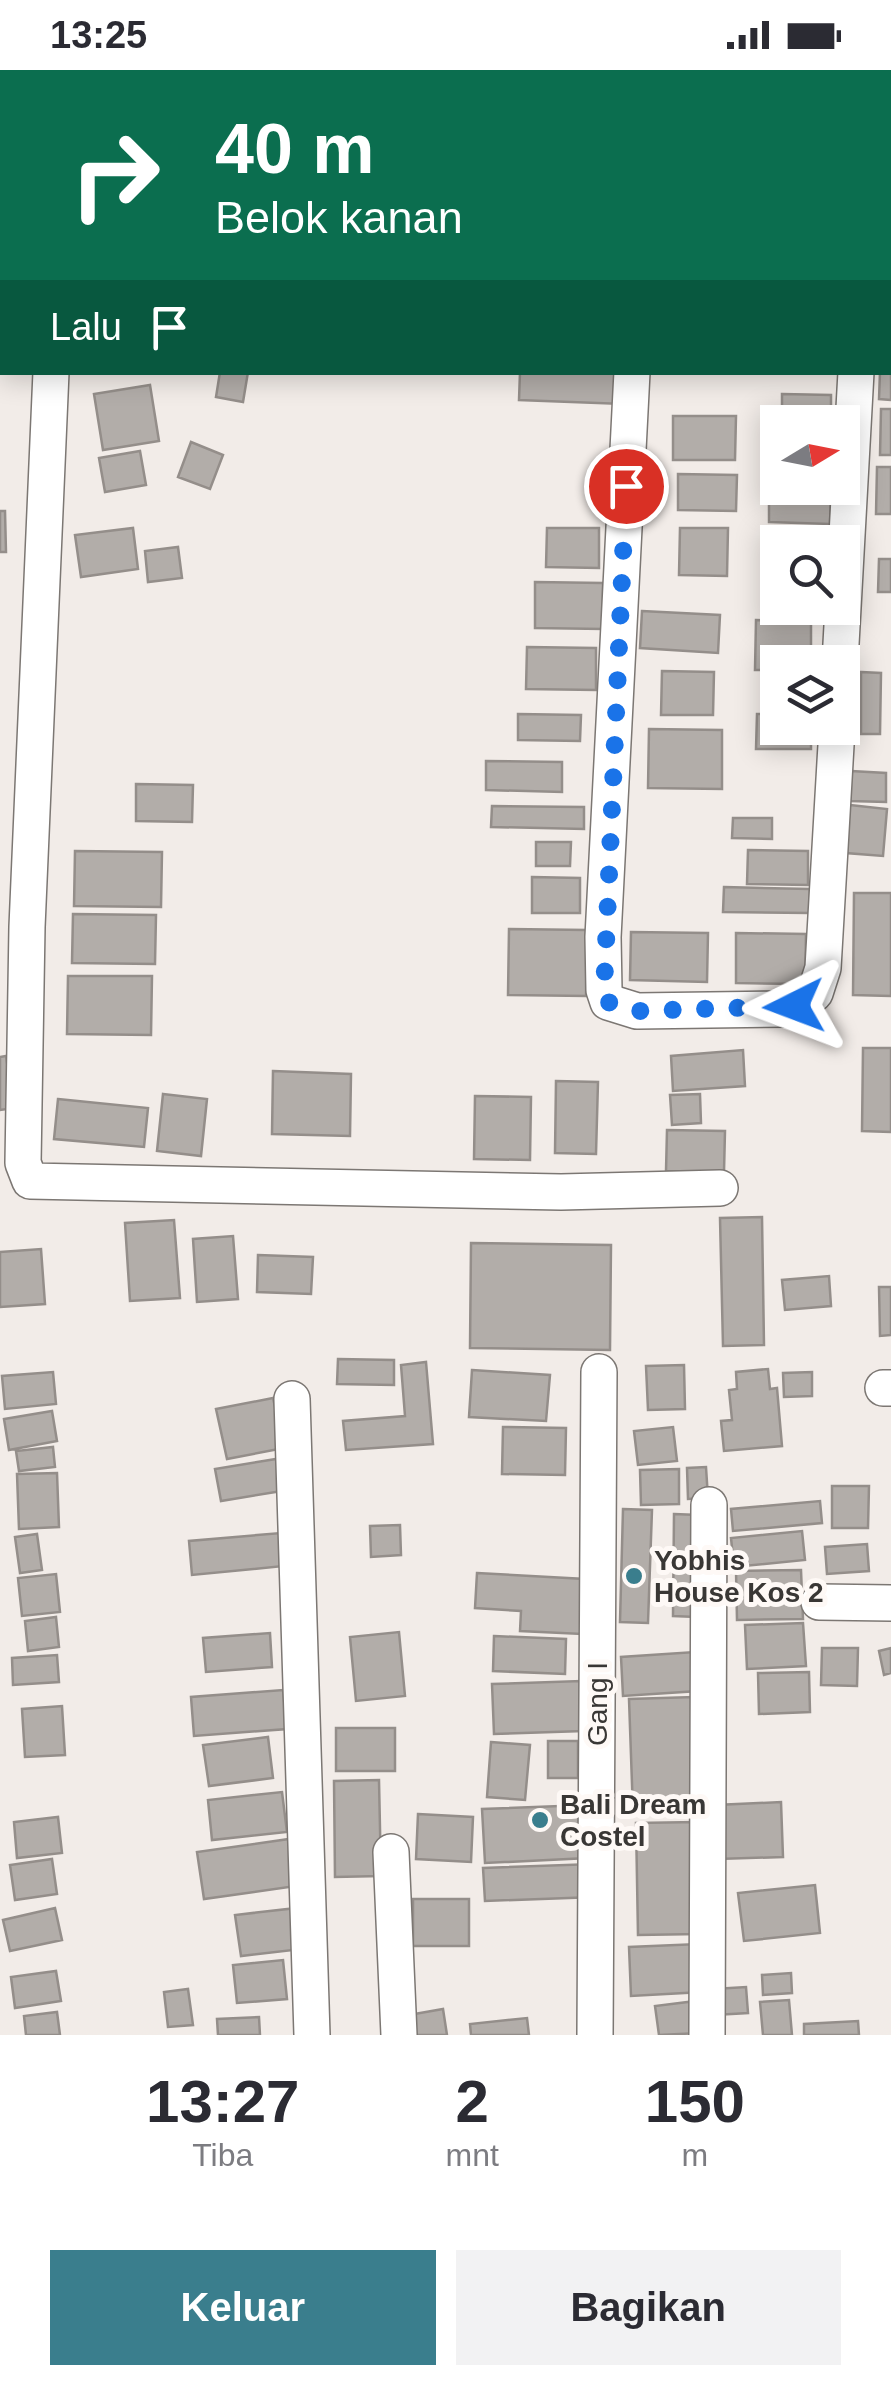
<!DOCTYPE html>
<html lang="id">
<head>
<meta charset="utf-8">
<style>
	:root { --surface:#fff; --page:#f2f2f3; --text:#2b2b33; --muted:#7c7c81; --accent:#3a7e8d }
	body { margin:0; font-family:Arial,sans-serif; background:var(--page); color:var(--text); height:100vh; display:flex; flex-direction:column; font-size:38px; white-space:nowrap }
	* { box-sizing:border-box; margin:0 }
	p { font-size:32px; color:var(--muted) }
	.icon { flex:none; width:55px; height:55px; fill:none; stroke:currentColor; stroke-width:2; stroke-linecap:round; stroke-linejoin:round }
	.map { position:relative; height:1965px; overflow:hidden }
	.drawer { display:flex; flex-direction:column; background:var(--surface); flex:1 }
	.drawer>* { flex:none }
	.top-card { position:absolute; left:0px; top:0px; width:892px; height:305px; box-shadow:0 5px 25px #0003; background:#0b6e4f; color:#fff; overflow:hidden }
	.needle { width:65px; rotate:80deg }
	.buttons { position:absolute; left:760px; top:335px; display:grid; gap:20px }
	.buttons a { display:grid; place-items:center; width:100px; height:100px; border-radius:0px; background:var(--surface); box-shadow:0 5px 25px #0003; font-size:50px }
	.pin { position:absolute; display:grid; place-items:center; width:85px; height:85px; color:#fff; margin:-42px; border:5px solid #fff; border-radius:50%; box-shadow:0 2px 10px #0007 }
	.me { position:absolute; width:110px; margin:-55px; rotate:267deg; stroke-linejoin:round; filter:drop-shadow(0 0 8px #0008) }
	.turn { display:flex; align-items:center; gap:35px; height:210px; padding:0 50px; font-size:45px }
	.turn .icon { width:130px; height:130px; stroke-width:2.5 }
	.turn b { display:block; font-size:70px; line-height:85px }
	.then { display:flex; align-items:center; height:95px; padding:0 50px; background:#0003; gap:20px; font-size:38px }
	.eta { display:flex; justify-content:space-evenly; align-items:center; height:170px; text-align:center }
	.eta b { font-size:60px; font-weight:800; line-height:70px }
	.cta { display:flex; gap:20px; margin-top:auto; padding:20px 50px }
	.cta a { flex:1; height:115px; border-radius:0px; background:var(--accent); color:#fff; font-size:40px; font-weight:800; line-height:115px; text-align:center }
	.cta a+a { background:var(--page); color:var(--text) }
	.status { display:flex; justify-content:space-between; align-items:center; height:70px; padding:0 50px; background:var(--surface); direction:ltr }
	.status svg { height:28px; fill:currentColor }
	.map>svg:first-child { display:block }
	.building { fill:#b2ada9; stroke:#948e8a; stroke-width:2.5 }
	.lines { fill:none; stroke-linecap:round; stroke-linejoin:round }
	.street-casing { stroke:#7c7773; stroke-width:38 }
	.street { stroke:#fff; stroke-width:35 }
	.route { stroke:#1a73e8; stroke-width:18; stroke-dasharray:0 32.4 }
	.poi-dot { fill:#3a7e8d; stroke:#fef9f6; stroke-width:4 }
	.labels { text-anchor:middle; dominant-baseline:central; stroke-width:10; stroke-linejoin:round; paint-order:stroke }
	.poi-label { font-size:28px; font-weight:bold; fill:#393735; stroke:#fef9f6; text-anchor:start }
	.street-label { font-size:28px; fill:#393735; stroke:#fef9f6 }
</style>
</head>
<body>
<div class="status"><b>13:25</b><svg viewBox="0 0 49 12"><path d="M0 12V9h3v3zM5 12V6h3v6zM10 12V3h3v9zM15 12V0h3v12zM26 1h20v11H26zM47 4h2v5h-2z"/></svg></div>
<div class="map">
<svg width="891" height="1965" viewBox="0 0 891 1965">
	<rect width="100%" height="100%" fill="#f2ece8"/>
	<!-- building -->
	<path class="building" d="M220,302H248L243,332L216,327Z
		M520,302H624L623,334L519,330Z
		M880,302L891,303V330L879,329Z
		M150,315L159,371L103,380L94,324Z
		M782,324L831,325V352H782Z
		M881,339H891V385H880Z
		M673,346H736L735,390H673Z
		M191,372L223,385L210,419L178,407Z
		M140,381L146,415L105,422L99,388Z
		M877,397H891V444H876Z
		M678,404L737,405L736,441L678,440Z
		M769,421L831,422L830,454L769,452Z
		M0,441H5L6,482H0Z
		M133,458L138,499L81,507L75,465Z
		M547,458H599V498L546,497Z
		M680,458H728L727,506L679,505Z
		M770,471L822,472H778V497H770Z
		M178,477L182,508L148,512L145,481Z
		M879,489H891V522H878Z
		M765,510H778V535L764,534Z
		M535,512L603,513V559L535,558Z
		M642,541L720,545L718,583L640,578Z
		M756,550L811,551V592H778V600H755Z
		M527,577L596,578V620L526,619Z
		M662,601L714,602L713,645H661Z
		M861,602L881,603L880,664H861Z
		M518,644L581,645L580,671L518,670Z
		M757,644H778V658H811V679H756Z
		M649,659L722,660V719L648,718Z
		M486,691L562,692V722L486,720Z
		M851,701L886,703V732L850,731Z
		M136,714L193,715L192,752L136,751Z
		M850,735L887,739L883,786L846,783Z
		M492,736L584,737V759L491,757Z
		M733,748H772V769L732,768Z
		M536,772H571L570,796H536Z
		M748,780L808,781V815L747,814Z
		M75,781L162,782L161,837L74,836Z
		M532,807L580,808V843H532Z
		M724,817L810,819L809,843L723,842Z
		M854,823H891V926L853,925Z
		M73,844L156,845L155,894L72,893Z
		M509,859L587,860L586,926L508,925Z
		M631,862L708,863L707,912L630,910Z
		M736,863L806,864L805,914L736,913Z
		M68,906H152L151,965L67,964Z
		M863,978H891V1062L862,1061Z
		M743,980L745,1016L673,1021L671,986Z
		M6,986L14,1038L0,1040V987Z
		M273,1001L351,1004L350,1066L272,1064Z
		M556,1011L598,1012L596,1084L555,1083Z
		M163,1024L207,1029L201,1086L157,1081Z
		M700,1024L701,1053L672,1055L670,1025Z
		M475,1026L531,1027L530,1090L474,1089Z
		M58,1029L148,1038L144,1077L54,1069Z
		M667,1060L725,1061L724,1102L666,1101Z
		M762,1147L764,1275L723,1276L720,1148Z
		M174,1150L180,1228L130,1231L125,1153Z
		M233,1166L238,1229L197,1232L193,1169Z
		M471,1173L611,1175L610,1280L470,1278Z
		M41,1179L45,1234L0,1237V1182Z
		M258,1185L313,1187L311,1224L257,1222Z
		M829,1206L831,1236L785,1240L782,1210Z
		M879,1217H891V1265L880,1266Z
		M338,1289L394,1290V1315L337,1314Z
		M426,1292L433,1374L346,1380L343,1351L405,1346L401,1295Z
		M684,1295L685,1339L648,1340L646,1296Z
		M768,1299L770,1319L777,1318L782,1376L724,1381L721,1351L732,1350L729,1320L737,1319L736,1302Z
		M472,1300L550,1305L546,1351L469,1347Z
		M53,1302L56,1334L5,1339L2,1306Z
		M812,1302V1326L784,1327L783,1303Z
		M273,1328L284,1378L227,1389L216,1339Z
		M52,1341L57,1371L9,1380L4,1349Z
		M503,1357L566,1358L565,1405L502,1404Z
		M673,1357L677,1391L638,1395L634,1361Z
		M53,1377L55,1397L19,1401L16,1381Z
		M276,1389L282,1421L221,1431L215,1399Z
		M706,1397L708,1428L688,1429L687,1398Z
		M679,1399V1434L641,1435L640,1400Z
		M57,1403L59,1457L19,1459L17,1404Z
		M832,1416H869L868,1458H832Z
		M820,1431L822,1453L733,1461L731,1439Z
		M623,1439L652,1440L648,1553L620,1552Z
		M674,1444L698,1445L696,1547L673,1546Z
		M400,1455L401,1485L371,1487L370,1456Z
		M802,1461L805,1490L734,1497L731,1468Z
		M281,1463L284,1496L192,1505L189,1471Z
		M37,1464L42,1500L20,1503L15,1467Z
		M867,1474L869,1501L827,1504L825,1477Z
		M801,1500L803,1549L737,1550L736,1501Z
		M477,1503L585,1509L582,1564L520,1561L521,1541L475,1538Z
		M56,1504L60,1542L22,1546L18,1508Z
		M56,1547L59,1577L28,1581L25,1551Z
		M803,1553L806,1596L747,1599L745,1555Z
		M399,1562L405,1626L356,1631L350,1567Z
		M270,1563L272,1597L206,1602L203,1568Z
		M494,1566L566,1569L565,1604L493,1601Z
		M822,1578H858L857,1616L821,1615Z
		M891,1578V1603L884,1605L879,1581Z
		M695,1582L698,1621L623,1626L621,1587Z
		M57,1585L59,1612L13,1615L12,1588Z
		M809,1602L810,1642L759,1644L758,1603Z
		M581,1611L583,1661L494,1664L492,1614Z
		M283,1620L287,1659L194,1666L191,1627Z
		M694,1627L698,1740L633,1742L629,1629Z
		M62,1636L65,1685L25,1687L22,1639Z
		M336,1658H395V1701H336Z
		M268,1667L273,1708L209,1716L203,1675Z
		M548,1671H578V1708H548Z
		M491,1672L530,1675L525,1730L487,1727Z
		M379,1710L381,1806L335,1807L334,1711Z
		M282,1722L287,1762L212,1770L208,1730Z
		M781,1732L783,1787L718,1789L716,1735Z
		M586,1735L588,1788L485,1793L482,1739Z
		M418,1744L473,1747L471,1792L416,1789Z
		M58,1747L62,1783L17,1788L14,1752Z
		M697,1752L699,1864L638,1865L636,1753Z
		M289,1769L296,1816L204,1829L197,1782Z
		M52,1789L57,1824L15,1830L10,1795Z
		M594,1794L595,1827L485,1831L483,1798Z
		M815,1815L820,1863L744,1871L738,1823Z
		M413,1829H469V1876H413Z
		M55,1838L62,1870L10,1881L3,1850Z
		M297,1838L302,1879L241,1886L235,1845Z
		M699,1874L702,1922L631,1926L629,1877Z
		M283,1890L287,1929L237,1933L233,1895Z
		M56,1901L61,1931L15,1938L11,1907Z
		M791,1903L792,1923L763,1925L762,1905Z
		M746,1917L748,1943L715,1945L714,1919Z
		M188,1919L193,1955L168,1957L164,1922Z
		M789,1930L792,1965H763L760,1932Z
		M696,1931L700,1963L659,1965L655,1936Z
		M443,1939L447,1965H407L403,1946Z
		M57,1942L60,1965H26L24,1946Z
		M259,1947L260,1965H218L217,1949Z
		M527,1948L529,1965H471L470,1954Z
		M858,1951L859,1965H804V1954Z"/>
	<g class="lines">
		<!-- street casing -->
		<g class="street-casing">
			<path id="street" d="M647,0V2
				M67,2V0
				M873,2V0
				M51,302L27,857L23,1093L30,1111L561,1122L720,1118
				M632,302L603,867L604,920L608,932L637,941L785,939L805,932L815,923L823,898L837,658
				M840,592L856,302
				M883,1318H891
				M292,1329L312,1965
				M819,1532L891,1533
				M391,1782L399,1965
				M595,1965L599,1302
				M707,1965L709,1435"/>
		</g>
		<!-- street -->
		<use href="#street" class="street"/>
	</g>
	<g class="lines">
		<!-- route -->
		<path class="route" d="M626,416L604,920L608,932L637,941L794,936"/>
	</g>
	<!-- markers -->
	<g class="poi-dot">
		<circle cx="634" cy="1506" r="10"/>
		<circle cx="540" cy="1750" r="10"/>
	</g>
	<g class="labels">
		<!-- poi labels -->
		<g class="poi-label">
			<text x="654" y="1490">Yobhis<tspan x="654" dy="32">House Kos 2</tspan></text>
			<text x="560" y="1734">Bali Dream<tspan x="560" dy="32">Costel</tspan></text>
		</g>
		<!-- street labels -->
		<g class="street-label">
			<text transform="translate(597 1634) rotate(-90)">Gang I</text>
		</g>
	</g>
</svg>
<div class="buttons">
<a><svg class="needle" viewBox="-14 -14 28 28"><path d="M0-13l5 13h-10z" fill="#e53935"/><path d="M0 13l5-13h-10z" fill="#7c7c81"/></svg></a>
<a><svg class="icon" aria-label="search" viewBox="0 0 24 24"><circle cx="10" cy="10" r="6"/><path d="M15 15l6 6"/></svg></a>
<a><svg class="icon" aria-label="layers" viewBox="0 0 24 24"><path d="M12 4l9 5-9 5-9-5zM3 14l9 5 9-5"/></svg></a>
</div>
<div class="pin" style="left:626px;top:416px;background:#d93025"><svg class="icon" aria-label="arrive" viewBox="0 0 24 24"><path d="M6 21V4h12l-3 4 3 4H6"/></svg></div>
<svg class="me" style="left:794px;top:936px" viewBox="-20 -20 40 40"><path d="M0-17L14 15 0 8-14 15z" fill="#1a73e8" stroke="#fff" stroke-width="4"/></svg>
<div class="top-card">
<div class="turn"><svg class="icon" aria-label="right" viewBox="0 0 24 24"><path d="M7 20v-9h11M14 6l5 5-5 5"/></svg><div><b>40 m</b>Belok kanan</div></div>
<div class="then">Lalu<svg class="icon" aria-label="arrive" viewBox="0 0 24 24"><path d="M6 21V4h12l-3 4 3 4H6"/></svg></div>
</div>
</div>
<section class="drawer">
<div class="eta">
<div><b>13:27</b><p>Tiba</p></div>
<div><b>2</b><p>mnt</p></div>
<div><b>150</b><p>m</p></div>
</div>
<div class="cta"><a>Keluar</a><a>Bagikan</a></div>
</section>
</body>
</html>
